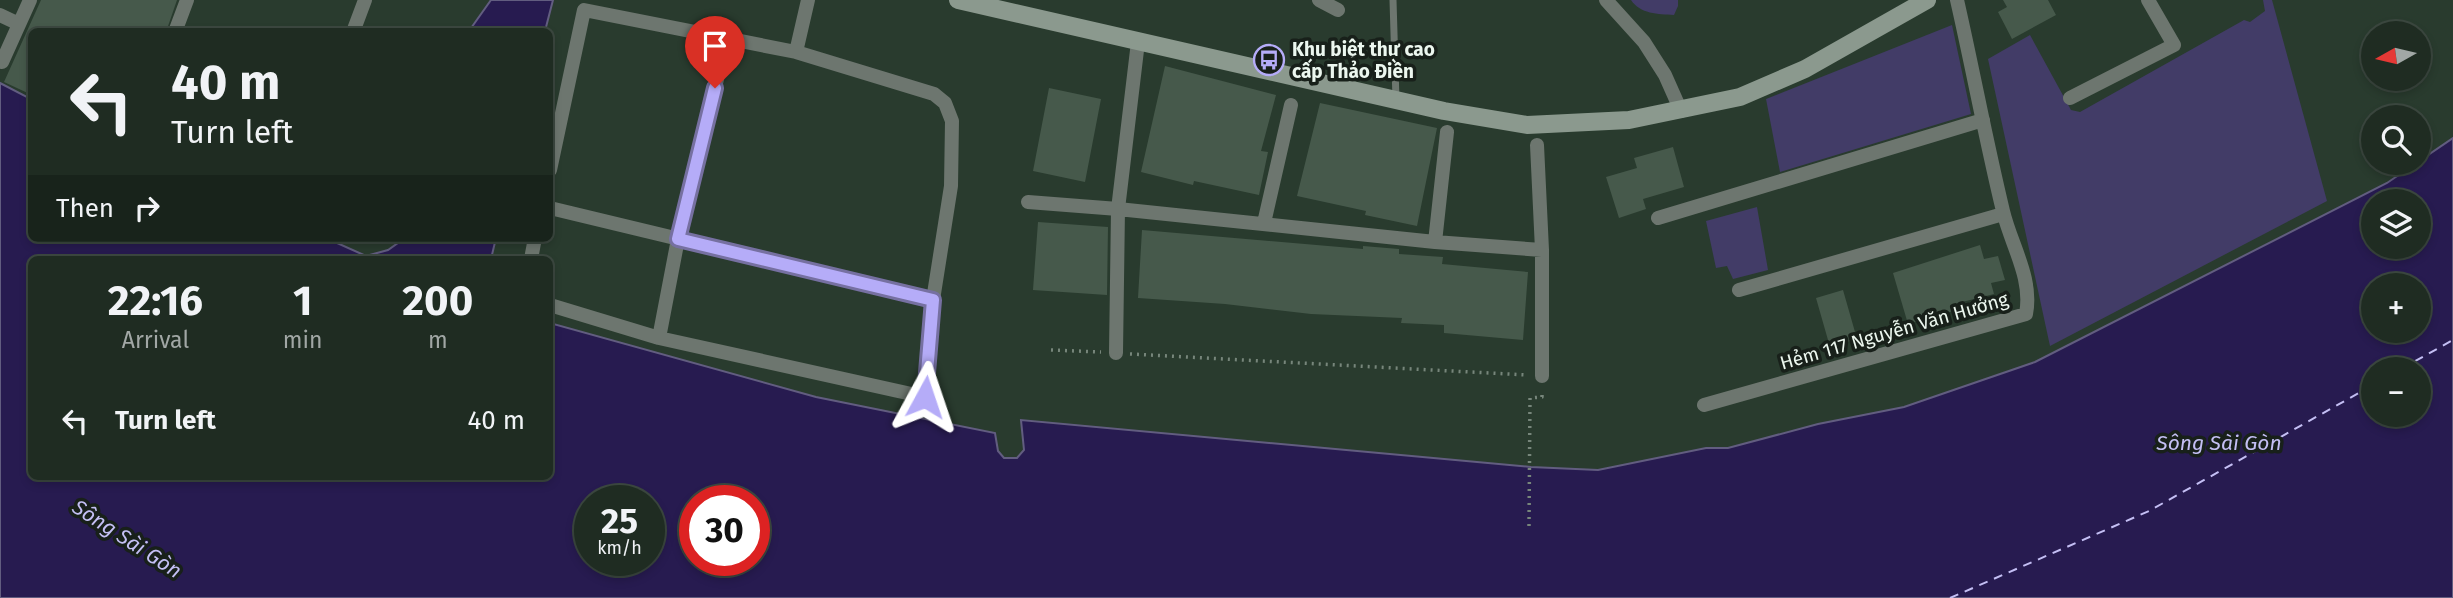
<!DOCTYPE html>
<html lang="en">
<head>
<meta charset="utf-8">
<style>
	:root { --surface:#1f2c22; --page:#27342a; --text:#f1f3f6; --muted:#a1a7a5; --line:#3c4840 }
	body { margin:0; font-family:"Fira Sans",sans-serif; background:var(--page); color:var(--text); height:100vh; display:flex; flex-direction:column; font-size:26px; white-space:nowrap }
	* { box-sizing:border-box; margin:0 }
	p { font-size:23px; color:var(--muted) }
	.icon { flex:none; width:38px; height:38px; fill:none; stroke:currentColor; stroke-width:2; stroke-linecap:round; stroke-linejoin:round }
	.map { position:relative; flex:1; overflow:hidden }
	.side { position:absolute; left:28px; top:256px; width:525px; height:224px; display:flex; flex-direction:column; background:var(--surface); border-radius:10px; box-shadow:0 4px 10px #0003,0 0 0 2px var(--line) }
	.side>* { flex:none }
	.hud { position:absolute; left:28px; top:28px; width:525px; height:214px; border-radius:10px; box-shadow:0 4px 10px #0003,0 0 0 2px var(--line); background:#1f2c22; color:var(--text); overflow:hidden }
	.needle { width:46px; rotate:262deg }
	.fabs { position:absolute; left:2361px; top:21px; display:grid; gap:14px }
	.fabs a { display:grid; place-items:center; width:70px; height:70px; border-radius:50%; background:var(--surface); box-shadow:0 4px 10px #0003,0 0 0 2px var(--line); font-size:35px }
	.speed { position:absolute; left:574px; top:485px; display:flex; gap:14px; font-size:35px; font-weight:700; text-align:center }
	.speed>* { display:grid; place-content:center; width:91px; height:91px; border-radius:50%; background:var(--surface); box-shadow:0 4px 10px #0003,0 0 0 2px var(--line); line-height:1 }
	.speed small { font-size:18px; font-weight:400 }
	.speed .limit { border:10px solid #d22; background:#fff; color:#111 }
	.pin { position:absolute; display:grid; place-items:center; width:60px; height:60px; color:#fff; margin:-72px -30px; border-radius:50% 50% 50% 0; rotate:-45deg; box-shadow:0 0 7px #0007 }
	.pin .icon { rotate:45deg }
	.me { position:absolute; width:77px; margin:-38px; rotate:5deg; stroke-linejoin:round; filter:drop-shadow(0 0 5px #0008) }
	.turn { display:flex; align-items:center; gap:24px; height:147px; padding:0 28px; font-size:32px }
	.turn .icon { width:91px; height:91px; stroke-width:2.5 }
	.turn b { display:block; font-size:49px; line-height:60px }
	.then { display:flex; align-items:center; height:66px; padding:0 28px; background:#0003; gap:14px; font-size:26px }
	.eta { display:flex; justify-content:space-evenly; align-items:center; height:119px; text-align:center }
	.eta b { font-size:42px; font-weight:700; line-height:49px }
	ul { padding:0; list-style:none }
	li { display:flex; align-items:center; gap:21px; height:91px; padding:0 28px }
	li div { flex:1 }
	li b { display:block; font-size:26px }
	li em { font-style:normal }
	.map>svg:first-child { display:block }
	.green { fill:#423c67 }
	.water { fill:#271b50; stroke:#625d80; stroke-width:2; fill-rule:evenodd }
	.lines { fill:none; stroke-linecap:round; stroke-linejoin:round }
	.ferry { stroke:#c4bff4; stroke-width:2; stroke-dasharray:9 7; stroke-linecap:butt }
	.building { fill:#46594b }
	.path { stroke:#77867b; stroke-width:3.5; stroke-dasharray:2 5; stroke-linecap:butt }
	.lane { stroke:#6d766f; stroke-width:7 }
	.street { stroke:#6d766f; stroke-width:14 }
	.secondary { stroke:#8b998e; stroke-width:18 }
	.route-casing { stroke:#7670a1; stroke-width:18 }
	.route { stroke:#b5acf8; stroke-width:12 }
	.labels { text-anchor:middle; dominant-baseline:central; stroke-width:7; stroke-linejoin:round; paint-order:stroke }
	.poi-label { font-size:19px; font-weight:bold; fill:#ecf7ef; stroke:#18201a; text-anchor:start }
	.street-label { font-size:19px; fill:#ecf7ef; stroke:#18201a }
	.water-label { font-size:21px; font-style:italic; fill:#c4bff4; stroke:#18201a }
</style>
</head>
<body>
<div class="map">
<svg width="2453" height="598" viewBox="0 0 2453 598">
	<rect width="100%" height="100%" fill="#293b2e"/>
	<!-- green -->
	<path class="green" d="M1631,0H1678V6L1674,15C1658,14 1640,14 1631,0Z
		M2263,0H2272L2327,201L2050,346L1988,59L2030,35L2071,110L2080,112L2244,20L2250,22L2265,11Z
		M1952,25L1971,114L1780,172L1766,99Z
		M1757,207L1768,270L1733,279L1727,266L1716,268L1706,221Z"/>
	<!-- water -->
	<path class="water" d="M491,0H553L545,31H469Z
		M0,83L31,99L32,238H326L366,256L388,250L405,238H496L491,259H32V476H550V323L816,397L995,433L998,451L1004,458H1017L1024,450L1021,420L1531,467L1598,470L1706,448H1728L1818,424L1904,407L2035,362L2387,183L2453,138V598H0ZM2373,201H2418V247H2373ZM2373,285H2418V331H2373ZM2373,369H2418V415H2373ZM590,500H649V560H590ZM695,500H754V560H695Z"/>
	<g class="lines">
		<!-- ferry -->
		<path class="ferry" d="M2401,369L2453,340
			M1950,598L2149,511L2373,385"/>
	</g>
	<!-- building -->
	<path class="building" d="M41,0H177L166,32H32V95L4,82Z
		M2003,0H2048L2056,15L2012,39L1998,12L2007,7Z
		M1165,66L1276,95L1261,151L1268,152L1259,195L1194,181L1193,185L1141,172Z
		M1049,88L1101,99L1085,182L1033,171Z
		M1320,103L1437,128L1417,226L1365,215L1366,211L1297,196Z
		M1673,147L1684,187L1643,199L1646,209L1619,218L1606,177L1637,168L1634,158Z
		M1038,222L1108,227L1107,295L1033,290Z
		M1142,230L1363,249V246L1399,249V254L1443,257L1442,264L1528,272L1523,340L1444,333V325L1401,323L1402,318L1311,314L1225,304L1138,298Z
		M1980,245L1984,259L1998,256L2005,280L1991,283L1994,294L1958,303L1960,309L1908,324L1893,273Z
		M1843,290L1857,339L1830,347L1816,298Z"/>
	<g class="lines">
		<!-- path -->
		<path class="path" d="M1051,350L1101,352
			M1130,354L1527,375
			M1529,526L1530,398L1542,397V390"/>
		<!-- lane -->
		<path class="lane" d="M1393,0L1396,100"/>
		<!-- street -->
		<path class="street" d="M1319,0L1338,10
			M1606,0L1644,42L1665,75L1681,111
			M0,15L19,24
			M175,32L187,0
			M353,32L365,0
			M1138,42L1118,209L1435,242L1542,250
			M796,52L808,0
			M2,62L30,0
			M2070,98L2174,45L2148,0
			M1537,145L1542,250V376
			M550,170L584,10L796,52L934,94L945,103L952,121L951,186L933,300L925,397L659,338L550,305
			M1028,202L1118,209L1116,353
			M550,208L933,300
			M1658,218L1983,120
			M1264,223L1291,105
			M1435,242L1447,132
			M531,259L535,238
			M1739,290L2003,214
			M659,338L678,239L727,38
			M1704,405L2026,314C2033,278 2011,245 2003,211C1986,141 1973,70 1957,0"/>
		<!-- secondary -->
		<path class="secondary" d="M958,0L1444,111L1527,125L1629,120L1740,97L1805,69L1927,0"/>
	</g>
	<g class="lines">
		<!-- route casing -->
		<g class="route-casing">
			<path id="route" d="M715,88L678,239L933,300L925,397"/>
		</g>
		<!-- route -->
		<use href="#route" class="route"/>
	</g>
	<!-- icons -->
	<defs>
		<g id="bus-ring" transform="scale(1.575)"><circle r="9.5" fill="#18201a" stroke="#b5acf8" stroke-width="1.5"/><path d="M-5-6H5V4H4V6H2V4H-2V6H-4V4H-5ZM-3.5-4V0h7V-4ZM-3.5 1.2v1.5H-2V1.2ZM2 1.2v1.5H3.5V1.2Z" fill="#b5acf8"/></g>
	</defs>
	<g fill-rule="evenodd">
		<use href="#bus-ring" x="1269" y="60"/>
	</g>
	<g class="labels">
		<!-- poi labels -->
		<g class="poi-label">
			<text x="1292" y="49">Khu biệt thự cao<tspan x="1292" dy="22">cấp Thảo Điền</tspan></text>
		</g>
		<!-- street labels -->
		<g class="street-label">
			<text transform="translate(1894 331) rotate(-16)">Hẻm 117 Nguyễn Văn Hưởng</text>
		</g>
		<!-- water labels -->
		<g class="water-label">
			<text x="2219" y="443">Sông Sài Gòn</text>
			<text transform="translate(127 539) rotate(33)">Sông Sài Gòn</text>
		</g>
	</g>
</svg>
<div class="fabs">
<a><svg class="needle" viewBox="-14 -14 28 28"><path d="M0-13l5 13h-10z" fill="#e53935"/><path d="M0 13l5-13h-10z" fill="#a1a7a5"/></svg></a>
<a><svg class="icon" aria-label="search" viewBox="0 0 24 24"><circle cx="10" cy="10" r="6"/><path d="M15 15l6 6"/></svg></a>
<a><svg class="icon" aria-label="layers" viewBox="0 0 24 24"><path d="M12 4l9 5-9 5-9-5zM3 14l9 5 9-5"/></svg></a>
<a>+</a>
<a>−</a>
</div>
<div class="speed"><div>25<small>km/h</small></div><div class="limit">30</div></div>
<div class="pin" style="left:715px;top:88px;background:#d93025"><svg class="icon" aria-label="arrive" viewBox="0 0 24 24"><path d="M6 21V4h12l-3 4 3 4H6"/></svg></div>
<svg class="me" style="left:925px;top:397px" viewBox="-20 -20 40 40"><path d="M0-17L14 15 0 8-14 15z" fill="#b5acf8" stroke="#fff" stroke-width="4"/></svg>
<div class="hud">
<div class="turn"><svg class="icon" aria-label="left" viewBox="0 0 24 24"><path d="M17 20v-9H6M10 6l-5 5 5 5"/></svg><div><b>40 m</b>Turn left</div></div>
<div class="then">Then<svg class="icon" aria-label="right" viewBox="0 0 24 24"><path d="M7 20v-9h11M14 6l5 5-5 5"/></svg></div>
</div>
<section class="side">
<div class="eta">
<div><b>22:16</b><p>Arrival</p></div>
<div><b>1</b><p>min</p></div>
<div><b>200</b><p>m</p></div>
</div>
<ul>
<li><svg class="icon" aria-label="left" viewBox="0 0 24 24"><path d="M17 20v-9H6M10 6l-5 5 5 5"/></svg><div><b>Turn left</b></div><em>40 m</em></li>
</ul>
</section>
</div>
</body>
</html>
